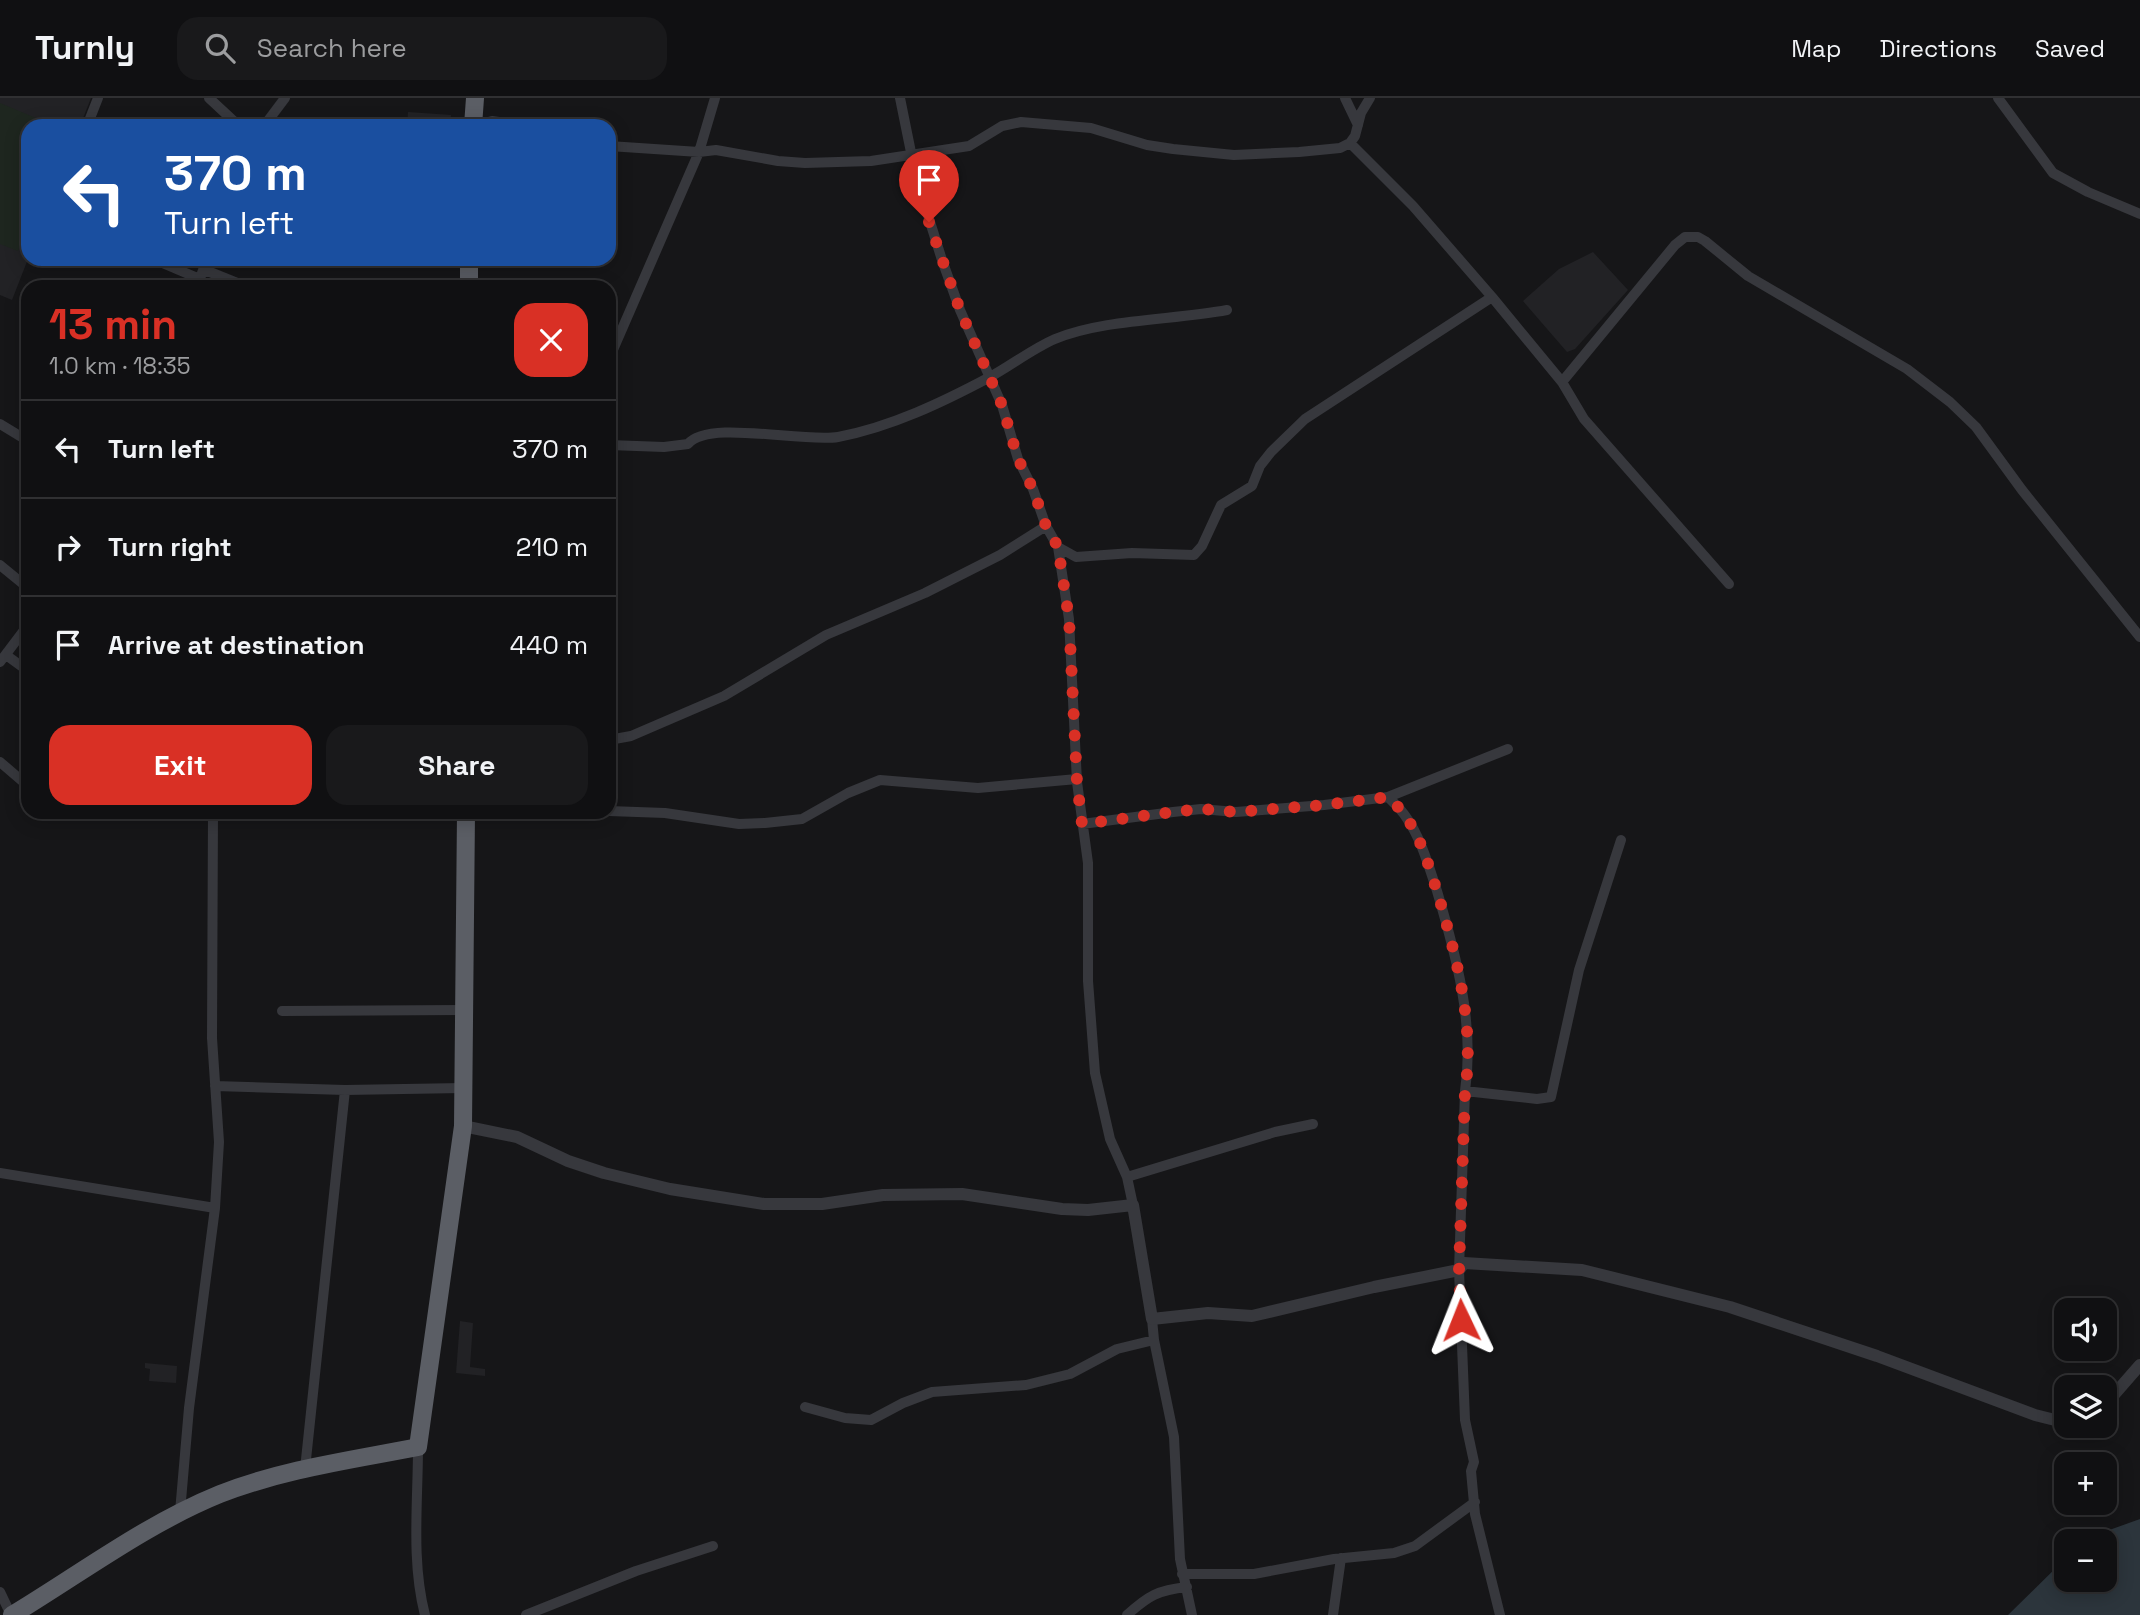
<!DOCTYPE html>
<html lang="en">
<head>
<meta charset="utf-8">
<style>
	:root { --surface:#101012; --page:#19191b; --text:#f1f3f6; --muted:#9c9d9f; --line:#303032; --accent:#d93025 }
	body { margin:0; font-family:"Space Grotesk",sans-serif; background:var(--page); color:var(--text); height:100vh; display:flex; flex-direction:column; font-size:26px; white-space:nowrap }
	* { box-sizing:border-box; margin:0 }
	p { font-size:23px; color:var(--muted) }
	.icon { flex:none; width:38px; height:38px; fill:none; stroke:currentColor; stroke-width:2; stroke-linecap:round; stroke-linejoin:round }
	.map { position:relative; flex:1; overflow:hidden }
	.side { position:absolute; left:21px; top:182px; width:595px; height:539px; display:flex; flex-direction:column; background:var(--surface); border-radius:21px; box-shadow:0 4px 18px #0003,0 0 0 2px var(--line) }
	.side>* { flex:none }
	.hud { position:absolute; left:21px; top:21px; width:595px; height:147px; border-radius:21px; box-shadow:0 4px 18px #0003,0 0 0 2px var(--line); background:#1a4fa0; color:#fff; overflow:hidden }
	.fabs { position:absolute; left:2054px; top:1200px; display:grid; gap:14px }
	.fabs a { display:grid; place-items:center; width:63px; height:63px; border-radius:14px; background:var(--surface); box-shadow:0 4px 18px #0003,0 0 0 2px var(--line); font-size:35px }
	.pin { position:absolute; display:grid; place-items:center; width:60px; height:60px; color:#fff; margin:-72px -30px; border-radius:50% 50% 50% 0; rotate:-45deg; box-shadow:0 0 7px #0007 }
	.pin .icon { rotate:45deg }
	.me { position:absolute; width:77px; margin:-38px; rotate:358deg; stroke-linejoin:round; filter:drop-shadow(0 0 5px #0008) }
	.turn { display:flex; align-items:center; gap:24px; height:147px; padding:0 28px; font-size:32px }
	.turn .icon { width:91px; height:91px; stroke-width:2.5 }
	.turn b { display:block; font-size:49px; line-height:60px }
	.round { display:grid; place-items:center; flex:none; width:74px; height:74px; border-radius:21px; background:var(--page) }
	.head { display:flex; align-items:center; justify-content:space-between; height:119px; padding:0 28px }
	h1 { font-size:42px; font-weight:700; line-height:52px; color:var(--accent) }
	.button { display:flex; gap:14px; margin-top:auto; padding:14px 28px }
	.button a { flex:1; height:80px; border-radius:21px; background:var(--accent); color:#fff; font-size:28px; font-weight:700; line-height:80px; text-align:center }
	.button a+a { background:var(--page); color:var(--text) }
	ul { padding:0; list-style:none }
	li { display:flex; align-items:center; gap:21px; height:98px; padding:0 28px; border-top:2px solid var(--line) }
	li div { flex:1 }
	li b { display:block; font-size:26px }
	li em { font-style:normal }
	header { display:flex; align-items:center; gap:42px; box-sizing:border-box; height:98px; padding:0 35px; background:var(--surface); border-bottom:2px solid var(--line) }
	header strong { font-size:33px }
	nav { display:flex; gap:38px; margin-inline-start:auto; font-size:24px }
	.search { width:490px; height:63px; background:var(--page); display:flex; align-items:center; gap:18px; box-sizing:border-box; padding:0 24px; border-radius:21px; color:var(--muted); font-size:26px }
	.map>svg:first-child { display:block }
	.built { fill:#222225 }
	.green { fill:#1e261f }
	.water { fill:#2c353c }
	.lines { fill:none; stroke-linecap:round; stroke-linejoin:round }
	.minor { stroke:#37383d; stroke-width:10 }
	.tertiary { stroke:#37383d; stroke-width:12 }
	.trunk { stroke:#5b5e65; stroke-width:18 }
	.route { stroke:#d93025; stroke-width:12; stroke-dasharray:0 21.6 }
</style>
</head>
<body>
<header>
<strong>Turnly</strong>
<div class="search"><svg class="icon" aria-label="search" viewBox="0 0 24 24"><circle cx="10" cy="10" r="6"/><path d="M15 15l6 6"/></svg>Search here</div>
<nav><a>Map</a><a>Directions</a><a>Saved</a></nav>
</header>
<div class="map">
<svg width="2140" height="1517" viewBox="0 0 2140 1517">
	<rect width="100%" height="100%" fill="#161618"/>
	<!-- built -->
	<path class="built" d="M0,0H91L80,28H28V161L12,202L0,197Z
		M408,14L451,17L450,28H407Z
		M1593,154L1628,192L1575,251L1567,254L1523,203L1559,171Z
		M460,1223L473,1225L470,1269L485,1271V1278L456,1275Z
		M145,1265L177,1268L176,1285L149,1283L150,1271L145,1270Z"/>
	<!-- green -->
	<path class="green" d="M0,5L55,28H28V128L18,153L0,146Z"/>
	<!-- water -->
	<path class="water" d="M2140,1421V1517H2008L2067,1459V1482H2105V1444H2088L2101,1435Z"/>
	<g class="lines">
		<!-- minor -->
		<path class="minor" d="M209,0L239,28
			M900,0L916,79L942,162L960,212L1002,307L1018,361L1033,391L1046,428L1058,449L1069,521L1077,684L1088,765V883L1095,975L1110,1041L1127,1079L1133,1107
			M1345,0L1358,27
			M1998,0L2053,75L2088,94L2140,116
			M87,28L98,0
			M264,28L285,0
			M473,28L492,23L529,28
			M1350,45L1413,108L1492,199L1562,284L1584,321L1729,486
			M609,48L699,54L716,52L778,63L805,65L871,63L969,48L1002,28L1021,24L1091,30L1147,47L1173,51L1234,57L1299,54L1340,50L1350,45L1355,38L1361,15L1370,0
			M153,161L200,181
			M205,172L247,189
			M197,189L207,161
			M609,261L699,54L715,0
			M1562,284L1675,147L1685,139H1698L1705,143L1748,178L1907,271L1950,304L1976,329L2022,392L2140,539
			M0,326L28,343
			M609,347L664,349L688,346C708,321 802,345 838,339C891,329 943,304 990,279C1012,267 1032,251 1055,241C1103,221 1174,222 1227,212
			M1058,449L1076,459L1132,455L1194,457L1202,448L1221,407L1252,388L1260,368L1271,354L1305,321L1492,199
			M0,467L28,490
			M6,557L28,573
			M0,564L28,527
			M609,642L631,638L724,598L826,537L925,495L1000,457L1046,428
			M0,664L28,688
			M1388,699C1394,705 1401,711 1406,719C1421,740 1429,769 1437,793C1456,857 1475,926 1465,993L1459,1172L1465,1322L1474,1364L1471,1373L1475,1416L1500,1517
			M609,713L665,715L739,726L765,725L802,721L848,695L880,682L978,690L1077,681V684
			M1082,726L1173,714L1201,711L1236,714L1324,707L1388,699L1508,651
			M282,913L463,912
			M215,988L345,992L463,990
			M1465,993L1537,1001L1551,999L1579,872L1621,742
			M0,1075L215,1110
			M1127,1079L1275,1034L1313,1026
			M1152,1221L1154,1242L1174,1339L1180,1461L1192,1517
			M805,1309L845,1320L871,1322L903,1305L932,1294L1026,1287L1070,1276L1117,1251L1154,1242
			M418,1349C418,1405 411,1463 425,1517
			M305,1371L345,992
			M180,1414L189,1310L215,1110L219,1044L212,940L213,714
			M1182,1476H1254L1334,1461L1394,1455L1415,1448L1475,1404
			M0,1494L11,1517
			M526,1517L636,1473L713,1448
			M1127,1517C1148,1498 1158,1492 1187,1489
			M1333,1517L1341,1460"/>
		<!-- tertiary -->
		<path class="tertiary" d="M463,1028L517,1039L568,1063L604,1075L670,1091L764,1106H822L883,1097L962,1096L1062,1111L1088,1112L1133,1107L1152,1221L1208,1215L1252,1218L1374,1189L1459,1172L1464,1165L1582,1172L1730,1209L1877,1258L2035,1317L2067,1325
			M2105,1307L2140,1267"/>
		<!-- trunk -->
		<path class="trunk" d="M473,28L475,0
			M469,161V189
			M12,1517C80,1476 146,1426 220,1396C284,1371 352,1362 418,1349L463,1028L466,714"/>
	</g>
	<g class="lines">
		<!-- route -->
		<path class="route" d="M929,124L960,212L1002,307L1018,361L1033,391L1046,428L1058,449L1069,521L1077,684L1082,726L1173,714L1201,711L1236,714L1324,707L1388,699C1394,705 1401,711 1406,719C1421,740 1429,769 1437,793C1456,857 1475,926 1465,993L1459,1172L1461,1222"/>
	</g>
</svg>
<div class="fabs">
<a><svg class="icon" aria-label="sound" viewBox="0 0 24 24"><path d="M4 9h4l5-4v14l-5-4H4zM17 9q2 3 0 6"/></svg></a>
<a><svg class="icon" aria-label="layers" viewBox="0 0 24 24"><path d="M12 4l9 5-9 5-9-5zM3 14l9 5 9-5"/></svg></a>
<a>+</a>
<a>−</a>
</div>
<div class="pin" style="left:929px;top:124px;background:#d93025"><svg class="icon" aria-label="arrive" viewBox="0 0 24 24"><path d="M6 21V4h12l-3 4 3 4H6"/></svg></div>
<svg class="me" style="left:1461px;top:1222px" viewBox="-20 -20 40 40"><path d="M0-17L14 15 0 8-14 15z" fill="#d93025" stroke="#fff" stroke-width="4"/></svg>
<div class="hud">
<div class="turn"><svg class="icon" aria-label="left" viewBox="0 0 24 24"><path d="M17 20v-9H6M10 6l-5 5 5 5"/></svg><div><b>370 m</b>Turn left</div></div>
</div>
<section class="side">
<div class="head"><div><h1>13 min</h1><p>1.0 km · 18:35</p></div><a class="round" style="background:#d93025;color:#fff"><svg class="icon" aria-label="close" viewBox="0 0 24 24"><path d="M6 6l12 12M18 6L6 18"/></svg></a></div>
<ul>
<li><svg class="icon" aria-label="left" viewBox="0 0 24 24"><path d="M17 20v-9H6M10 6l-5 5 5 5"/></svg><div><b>Turn left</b></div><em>370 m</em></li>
<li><svg class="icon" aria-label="right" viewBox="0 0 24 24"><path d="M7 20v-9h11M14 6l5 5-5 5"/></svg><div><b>Turn right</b></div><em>210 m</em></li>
<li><svg class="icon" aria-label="arrive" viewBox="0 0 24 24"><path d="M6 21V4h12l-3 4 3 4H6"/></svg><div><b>Arrive at destination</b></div><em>440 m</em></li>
</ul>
<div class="button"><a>Exit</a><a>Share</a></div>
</section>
</div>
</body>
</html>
